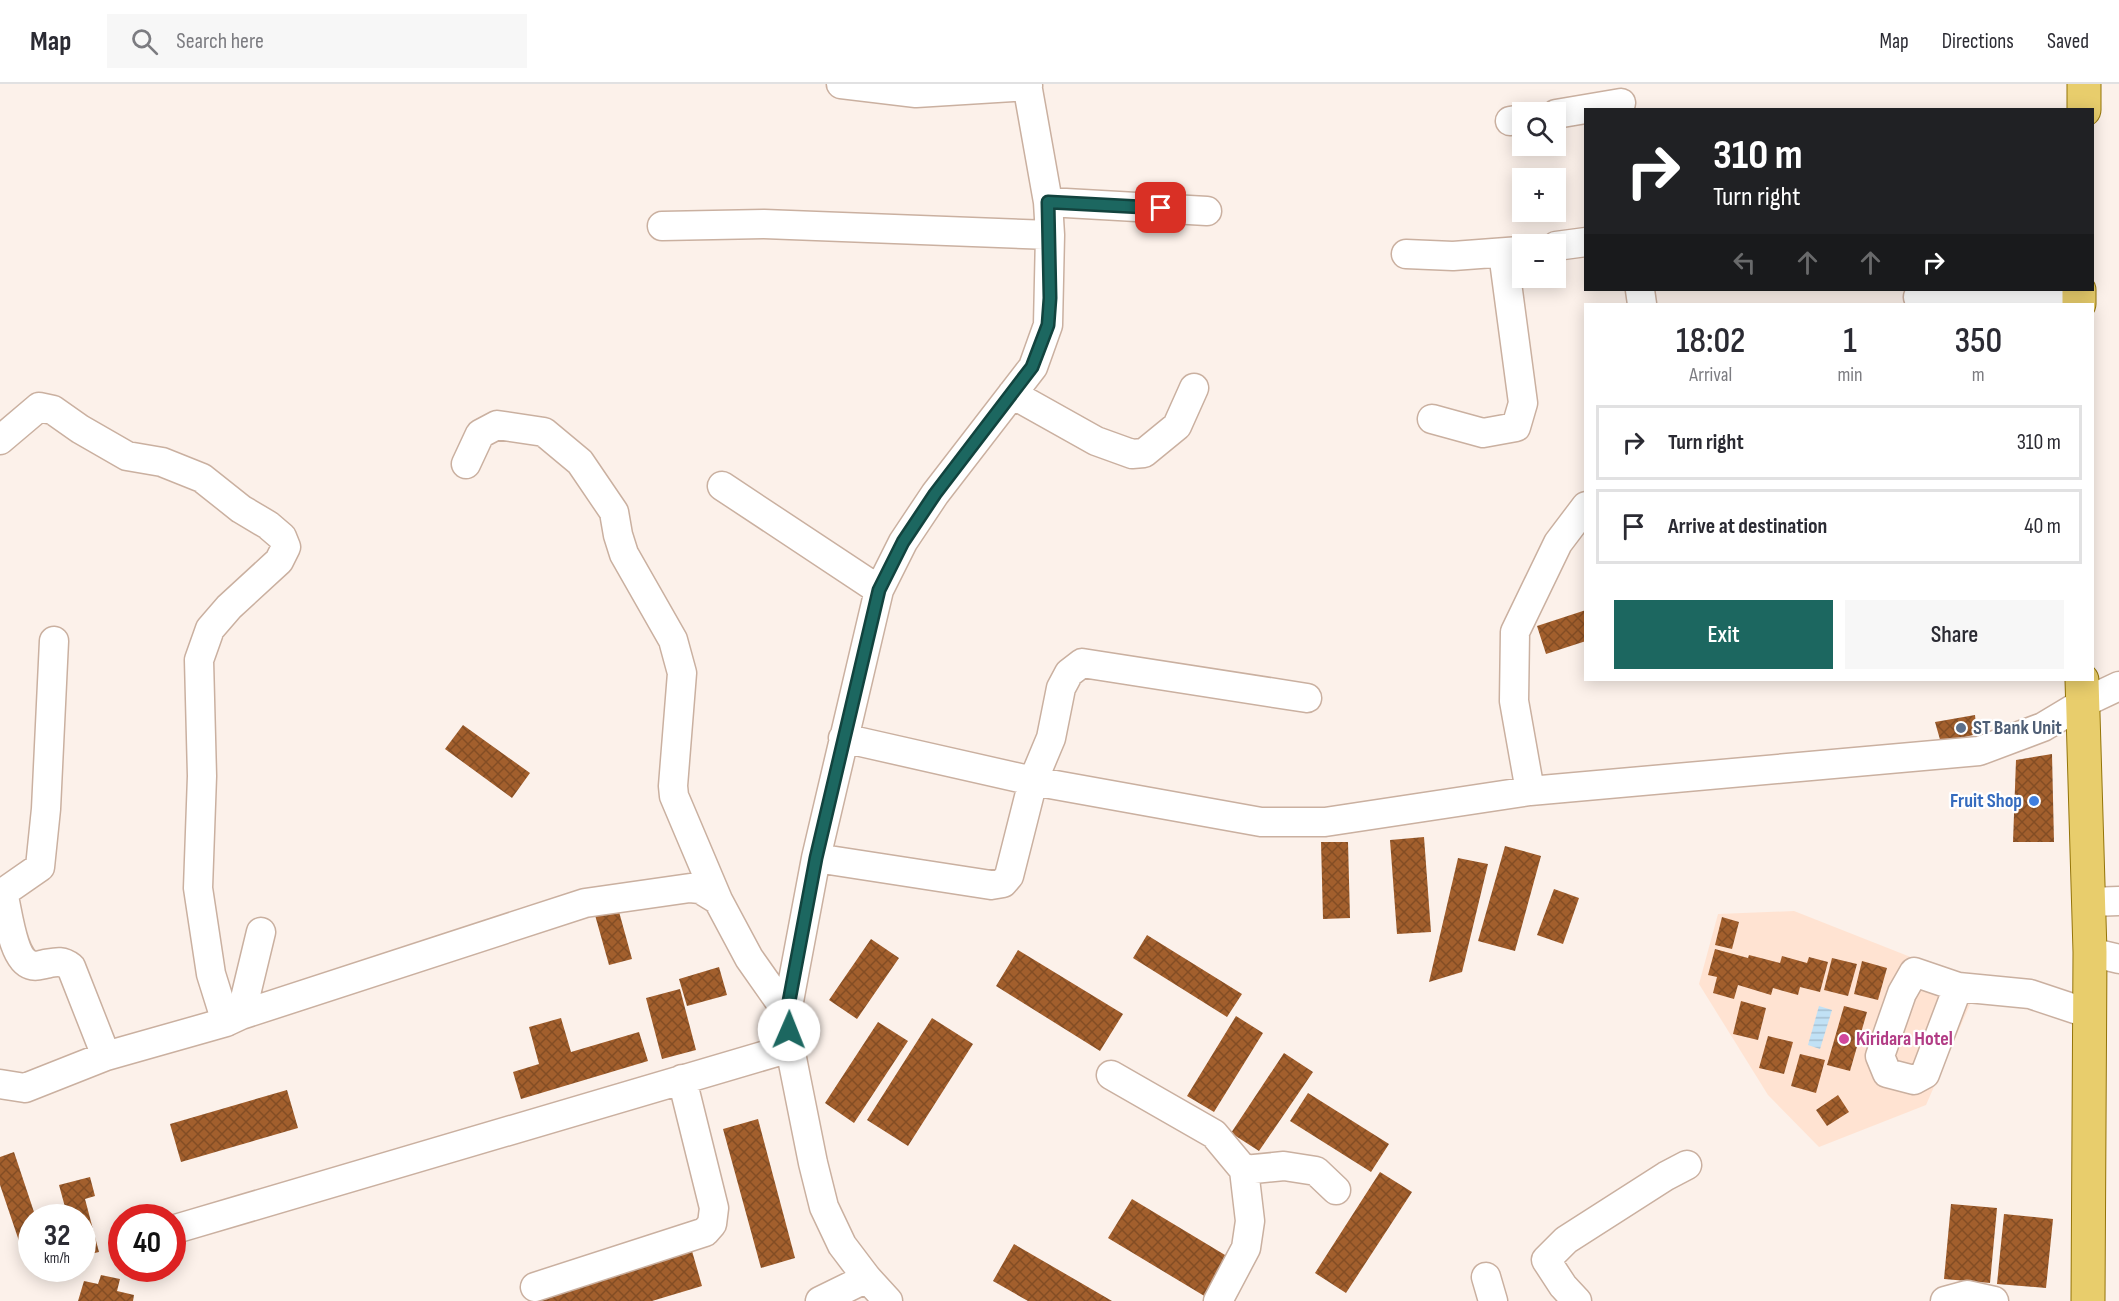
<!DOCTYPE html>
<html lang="en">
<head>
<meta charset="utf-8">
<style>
	:root { --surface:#fff; --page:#f7f7f7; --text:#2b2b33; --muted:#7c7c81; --line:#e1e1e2; --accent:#1c6760 }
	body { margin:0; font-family:"Sofia Sans Condensed",sans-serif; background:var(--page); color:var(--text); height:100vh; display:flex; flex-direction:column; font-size:22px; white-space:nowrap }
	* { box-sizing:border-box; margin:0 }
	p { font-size:20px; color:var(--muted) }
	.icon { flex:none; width:33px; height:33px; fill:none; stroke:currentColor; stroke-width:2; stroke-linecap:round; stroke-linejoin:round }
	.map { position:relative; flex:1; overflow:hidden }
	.side { position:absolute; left:1584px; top:219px; width:510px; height:378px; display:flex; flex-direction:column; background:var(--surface); border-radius:0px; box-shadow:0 3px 15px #0003 }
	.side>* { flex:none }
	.top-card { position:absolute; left:1584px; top:24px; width:510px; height:183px; border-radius:0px; box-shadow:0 3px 15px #0003; background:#202124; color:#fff; overflow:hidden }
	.buttons { position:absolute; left:1512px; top:18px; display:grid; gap:12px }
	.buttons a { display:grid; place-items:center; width:54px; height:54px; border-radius:0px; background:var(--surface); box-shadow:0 3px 15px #0003; font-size:30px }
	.speed { position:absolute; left:18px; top:1120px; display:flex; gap:12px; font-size:30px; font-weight:700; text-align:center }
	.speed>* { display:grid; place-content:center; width:78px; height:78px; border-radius:50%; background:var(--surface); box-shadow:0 3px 15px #0003; line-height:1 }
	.speed small { font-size:15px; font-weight:400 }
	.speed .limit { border:9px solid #d22; background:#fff; color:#111 }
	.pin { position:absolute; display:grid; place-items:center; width:51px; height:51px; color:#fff; margin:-26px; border-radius:12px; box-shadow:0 3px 9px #0006 }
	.me { position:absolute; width:66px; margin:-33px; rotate:1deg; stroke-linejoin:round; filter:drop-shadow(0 0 4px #0008) }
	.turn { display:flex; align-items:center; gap:21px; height:126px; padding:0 30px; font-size:27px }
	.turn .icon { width:78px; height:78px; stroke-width:2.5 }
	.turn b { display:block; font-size:42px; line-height:51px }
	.lanes { display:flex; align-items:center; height:57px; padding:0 30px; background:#0003; justify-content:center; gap:30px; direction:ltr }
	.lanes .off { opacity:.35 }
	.eta { display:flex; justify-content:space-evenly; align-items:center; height:102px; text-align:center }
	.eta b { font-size:36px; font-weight:600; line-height:42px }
	.primary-button { display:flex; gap:12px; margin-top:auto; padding:12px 30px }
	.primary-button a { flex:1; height:69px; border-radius:0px; background:var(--accent); color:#fff; font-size:24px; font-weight:600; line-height:69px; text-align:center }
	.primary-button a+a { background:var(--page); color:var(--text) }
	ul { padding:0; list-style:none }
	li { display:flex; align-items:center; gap:18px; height:75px; margin:0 12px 9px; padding:0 18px; border:3px solid var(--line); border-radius:0px }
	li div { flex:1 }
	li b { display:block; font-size:22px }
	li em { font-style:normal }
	header { display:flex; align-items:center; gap:36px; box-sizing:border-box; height:84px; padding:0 30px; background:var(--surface); border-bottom:2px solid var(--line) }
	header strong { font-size:28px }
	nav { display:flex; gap:33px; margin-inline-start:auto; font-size:21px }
	.search { width:420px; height:54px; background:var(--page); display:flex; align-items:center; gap:15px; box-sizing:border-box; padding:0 21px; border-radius:0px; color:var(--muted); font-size:22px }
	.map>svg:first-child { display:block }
	.built { fill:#ffe3d2 }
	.water { fill:url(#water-rules) }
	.building { fill:url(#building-cross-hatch) }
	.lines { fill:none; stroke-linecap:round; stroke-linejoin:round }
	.minor-casing { stroke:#cab0a0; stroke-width:31 }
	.major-casing { stroke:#947409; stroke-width:35 }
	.minor { stroke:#fff; stroke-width:28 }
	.major { stroke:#e8cd6c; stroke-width:33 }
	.route-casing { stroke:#12433e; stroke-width:15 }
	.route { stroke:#1c6760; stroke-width:10 }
	.service-dot { fill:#5c6f8a; stroke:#fff; stroke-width:2 }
	.shop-dot { fill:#3f7fe0; stroke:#fff; stroke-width:2 }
	.hotel-dot { fill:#d1479c; stroke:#fff; stroke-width:2 }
	.labels { text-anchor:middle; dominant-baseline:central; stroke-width:4.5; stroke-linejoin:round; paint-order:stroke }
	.service-label { font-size:20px; font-weight:bold; fill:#4e5e75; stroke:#fff; text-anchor:start }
	.shop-label { font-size:20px; font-weight:bold; fill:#366cbe; stroke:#fff; text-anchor:end }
	.hotel-label { font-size:20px; font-weight:bold; fill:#b23c85; stroke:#fff; text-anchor:start }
</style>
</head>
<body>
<header>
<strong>Map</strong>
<div class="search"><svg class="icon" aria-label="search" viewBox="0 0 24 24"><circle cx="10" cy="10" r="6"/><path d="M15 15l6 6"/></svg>Search here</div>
<nav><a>Map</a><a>Directions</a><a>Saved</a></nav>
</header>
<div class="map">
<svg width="2119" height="1217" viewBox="0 0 2119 1217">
	<defs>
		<pattern id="water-rules" width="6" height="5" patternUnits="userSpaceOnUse" patternTransform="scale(1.5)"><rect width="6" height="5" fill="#c1e1f5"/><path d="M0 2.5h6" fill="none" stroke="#a5c0d1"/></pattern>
		<pattern id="building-cross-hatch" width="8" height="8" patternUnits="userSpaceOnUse" patternTransform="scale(1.5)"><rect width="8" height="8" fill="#a25f2d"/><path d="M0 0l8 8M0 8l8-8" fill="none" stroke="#834d24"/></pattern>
	</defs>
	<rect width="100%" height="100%" fill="#fcf1ea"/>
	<!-- built -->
	<path class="built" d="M1794,827L1979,900L1926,1021L1819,1063L1768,1011L1699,900L1718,830Z"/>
	<!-- water -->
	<path class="water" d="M1819,922L1832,926L1820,965L1808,961Z"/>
	<!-- building -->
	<path class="building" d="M1586,526V557L1546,570L1537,542Z
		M1975,631L1977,650L1941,659L1935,638Z
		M463,641L530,689L512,714L445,665Z
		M2052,670L2054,758H2013L2016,676Z
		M1424,753L1431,848L1397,850L1390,756Z
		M1321,758H1348L1350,834L1323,835Z
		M1505,762L1541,772L1515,867L1478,857Z
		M1458,774L1488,780L1462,888L1429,898Z
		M1554,805L1579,814L1563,860L1537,851Z
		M618,824L632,875L609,881L595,831Z
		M1722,833L1739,838L1732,865L1715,861Z
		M1147,851L1242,910L1227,933L1133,874Z
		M871,855L899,874L857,935L829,916Z
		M1715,865L1748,874L1749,871L1780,879L1782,872L1807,879L1809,873L1828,878L1820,908L1800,903L1798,911L1773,904L1771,911L1738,901L1734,915L1713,909L1717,893L1708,891Z
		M1018,866L1123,930L1100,967L996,902Z
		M1832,874L1857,880L1848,912L1824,906Z
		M1862,877L1887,884L1878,916L1854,910Z
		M719,883L727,911L687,922L679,895Z
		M680,905L696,966L662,975L646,914Z
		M1741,917L1766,924L1758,956L1733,950Z
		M1844,922L1867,928L1850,987L1827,981Z
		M1236,932L1263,949L1214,1028L1187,1012Z
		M561,934L571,968L639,948L648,977L521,1015L513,988L539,980L529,943Z
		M932,934L973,960L908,1062L867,1036Z
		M878,938L908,957L854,1039L825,1019Z
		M1768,952L1793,958L1784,990L1759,984Z
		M1284,969L1313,988L1259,1067L1231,1049Z
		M1800,970L1825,976L1816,1009L1791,1002Z
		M287,1006L298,1044L181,1078L170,1040Z
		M1308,1009L1389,1060L1371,1088L1290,1037Z
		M1838,1011L1849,1028L1827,1042L1816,1026Z
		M758,1035L795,1174L761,1184L723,1045Z
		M14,1068L36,1134H32V1153L19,1157L0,1101V1073Z
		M1380,1088L1412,1108L1346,1209L1315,1189Z
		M90,1093L95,1112L85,1115L99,1168L82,1172V1134H68L59,1101Z
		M1132,1115L1230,1174L1206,1213L1108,1154Z
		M1951,1120L1997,1124L1990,1199L1944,1195Z
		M2004,1130L2053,1135L2046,1204L1997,1200Z
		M1014,1160L1112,1217H1028L993,1197Z
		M692,1167L702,1202L652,1217H542L541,1213Z
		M101,1191L120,1195L117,1207L134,1211L133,1217H78L84,1197L98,1200Z"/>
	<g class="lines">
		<!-- minor casing -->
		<g class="minor-casing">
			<path id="minor" d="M841,0L916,9L1028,2
				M1556,30L1621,19
				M1510,37L1522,35
				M1048,118L1207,127
				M662,142L764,140L1050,151
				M1556,162L1586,158
				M1406,170L1453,172L1520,167
				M1640,206L1642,220
				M1918,213L2078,208
				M1012,310L1096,357L1132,370L1144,369L1177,342L1194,304
				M1432,335L1483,349L1516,343L1523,319L1503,169
				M0,356L39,323L53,326L80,345L127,372L162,378L202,394L241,425L268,441L282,453L286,463L279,477L229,523L210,545L199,576L202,692L198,804L211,890L226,938
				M466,380L480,350L497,341L544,348L580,378L614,428L618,451L624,470L673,556L682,589L673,702L674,712L718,816
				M722,402L879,506
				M54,557L46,725L40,783L4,808V813C8,829 13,876 31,881C36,883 40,881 45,880C56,878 62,876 71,883L106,972
				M843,654L1033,697L1261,738H1325L1530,707L1979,667L2043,643L2083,619L2119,602
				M1530,707L1514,617L1515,548L1558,459L1586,422
				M816,774L991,801L1003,799L1009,792L1033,697L1051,654L1061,604L1069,589L1082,579L1307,614
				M2090,818L2119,817
				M2090,868L2119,875
				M1958,903L1925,990L1914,996L1887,989L1880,972L1902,909L1914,888L1958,903L2030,910L2090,930
				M241,931L261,848
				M1111,991L1214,1050L1244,1086L1250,1137L1246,1164L1218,1217
				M0,1000L25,1004L106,972L226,938L241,931L585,819L690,804L700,805L718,816L749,874L787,928
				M1244,1086L1284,1082L1316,1087L1336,1106
				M172,1146L790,964
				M1486,1193L1493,1217
				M535,1203L705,1148L712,1140L714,1124L682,995
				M820,1217L867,1194
				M888,1217L867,1194L842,1161L824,1123L813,1079L790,964L787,928L816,774L879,506L903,458L935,410L1033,283L1048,241L1050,151L1048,118L1027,0
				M1577,1217L1563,1202L1546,1176L1566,1156L1666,1092L1687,1081
				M1945,1217L1967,1211L1994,1217"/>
		</g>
		<!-- major casing -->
		<g class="major-casing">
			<path id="major" d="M2084,26V0
				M2079,206V220
				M2082,596L2090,868L2088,1217"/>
		</g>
		<!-- minor -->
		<use href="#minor" class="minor"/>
		<!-- major -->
		<use href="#major" class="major"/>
	</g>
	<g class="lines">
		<!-- route casing -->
		<g class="route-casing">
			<path id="route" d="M789,946L787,928L816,774L879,506L903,458L935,410L1032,283L1048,241L1050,214L1048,118L1161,124"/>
		</g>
		<!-- route -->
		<use href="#route" class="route"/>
	</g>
	<!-- markers -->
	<circle class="service-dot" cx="1961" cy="644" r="6"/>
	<circle class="shop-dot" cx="2034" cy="717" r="6"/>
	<circle class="hotel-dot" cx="1844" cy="955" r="6"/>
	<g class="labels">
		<!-- service labels -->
		<g class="service-label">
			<text x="1973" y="644">ST Bank Unit</text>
		</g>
		<!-- shop labels -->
		<g class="shop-label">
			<text x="2022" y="717">Fruit Shop</text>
		</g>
		<!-- hotel labels -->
		<g class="hotel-label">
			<text x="1856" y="955">Kiridara Hotel</text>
		</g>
	</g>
</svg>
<div class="buttons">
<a><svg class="icon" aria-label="search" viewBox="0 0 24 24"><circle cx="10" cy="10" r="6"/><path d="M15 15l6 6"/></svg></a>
<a>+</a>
<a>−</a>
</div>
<div class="speed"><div>32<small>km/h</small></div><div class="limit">40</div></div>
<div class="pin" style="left:1161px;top:124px;background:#d93025"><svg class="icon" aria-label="arrive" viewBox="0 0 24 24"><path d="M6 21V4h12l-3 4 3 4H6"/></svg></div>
<svg class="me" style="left:789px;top:946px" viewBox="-20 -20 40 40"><circle r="19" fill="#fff"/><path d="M0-13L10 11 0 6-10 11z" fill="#1c6760"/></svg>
<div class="top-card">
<div class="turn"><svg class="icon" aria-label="right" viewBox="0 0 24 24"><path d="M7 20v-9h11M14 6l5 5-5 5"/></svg><div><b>310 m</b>Turn right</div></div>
<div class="lanes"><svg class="icon off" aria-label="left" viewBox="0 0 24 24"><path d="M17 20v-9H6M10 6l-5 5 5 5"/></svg><svg class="icon off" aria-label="ahead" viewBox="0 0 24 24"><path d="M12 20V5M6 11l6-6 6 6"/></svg><svg class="icon off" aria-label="ahead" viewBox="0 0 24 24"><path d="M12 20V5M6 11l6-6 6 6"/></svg><svg class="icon" aria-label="right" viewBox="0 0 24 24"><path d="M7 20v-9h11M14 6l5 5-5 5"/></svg></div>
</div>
<section class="side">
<div class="eta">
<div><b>18:02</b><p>Arrival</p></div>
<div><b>1</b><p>min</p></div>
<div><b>350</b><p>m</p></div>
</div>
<ul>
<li><svg class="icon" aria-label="right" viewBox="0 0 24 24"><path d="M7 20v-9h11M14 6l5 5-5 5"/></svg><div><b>Turn right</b></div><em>310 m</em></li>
<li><svg class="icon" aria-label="arrive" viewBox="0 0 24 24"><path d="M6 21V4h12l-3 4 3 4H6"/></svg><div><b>Arrive at destination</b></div><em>40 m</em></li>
</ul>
<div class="primary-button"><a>Exit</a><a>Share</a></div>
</section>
</div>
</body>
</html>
